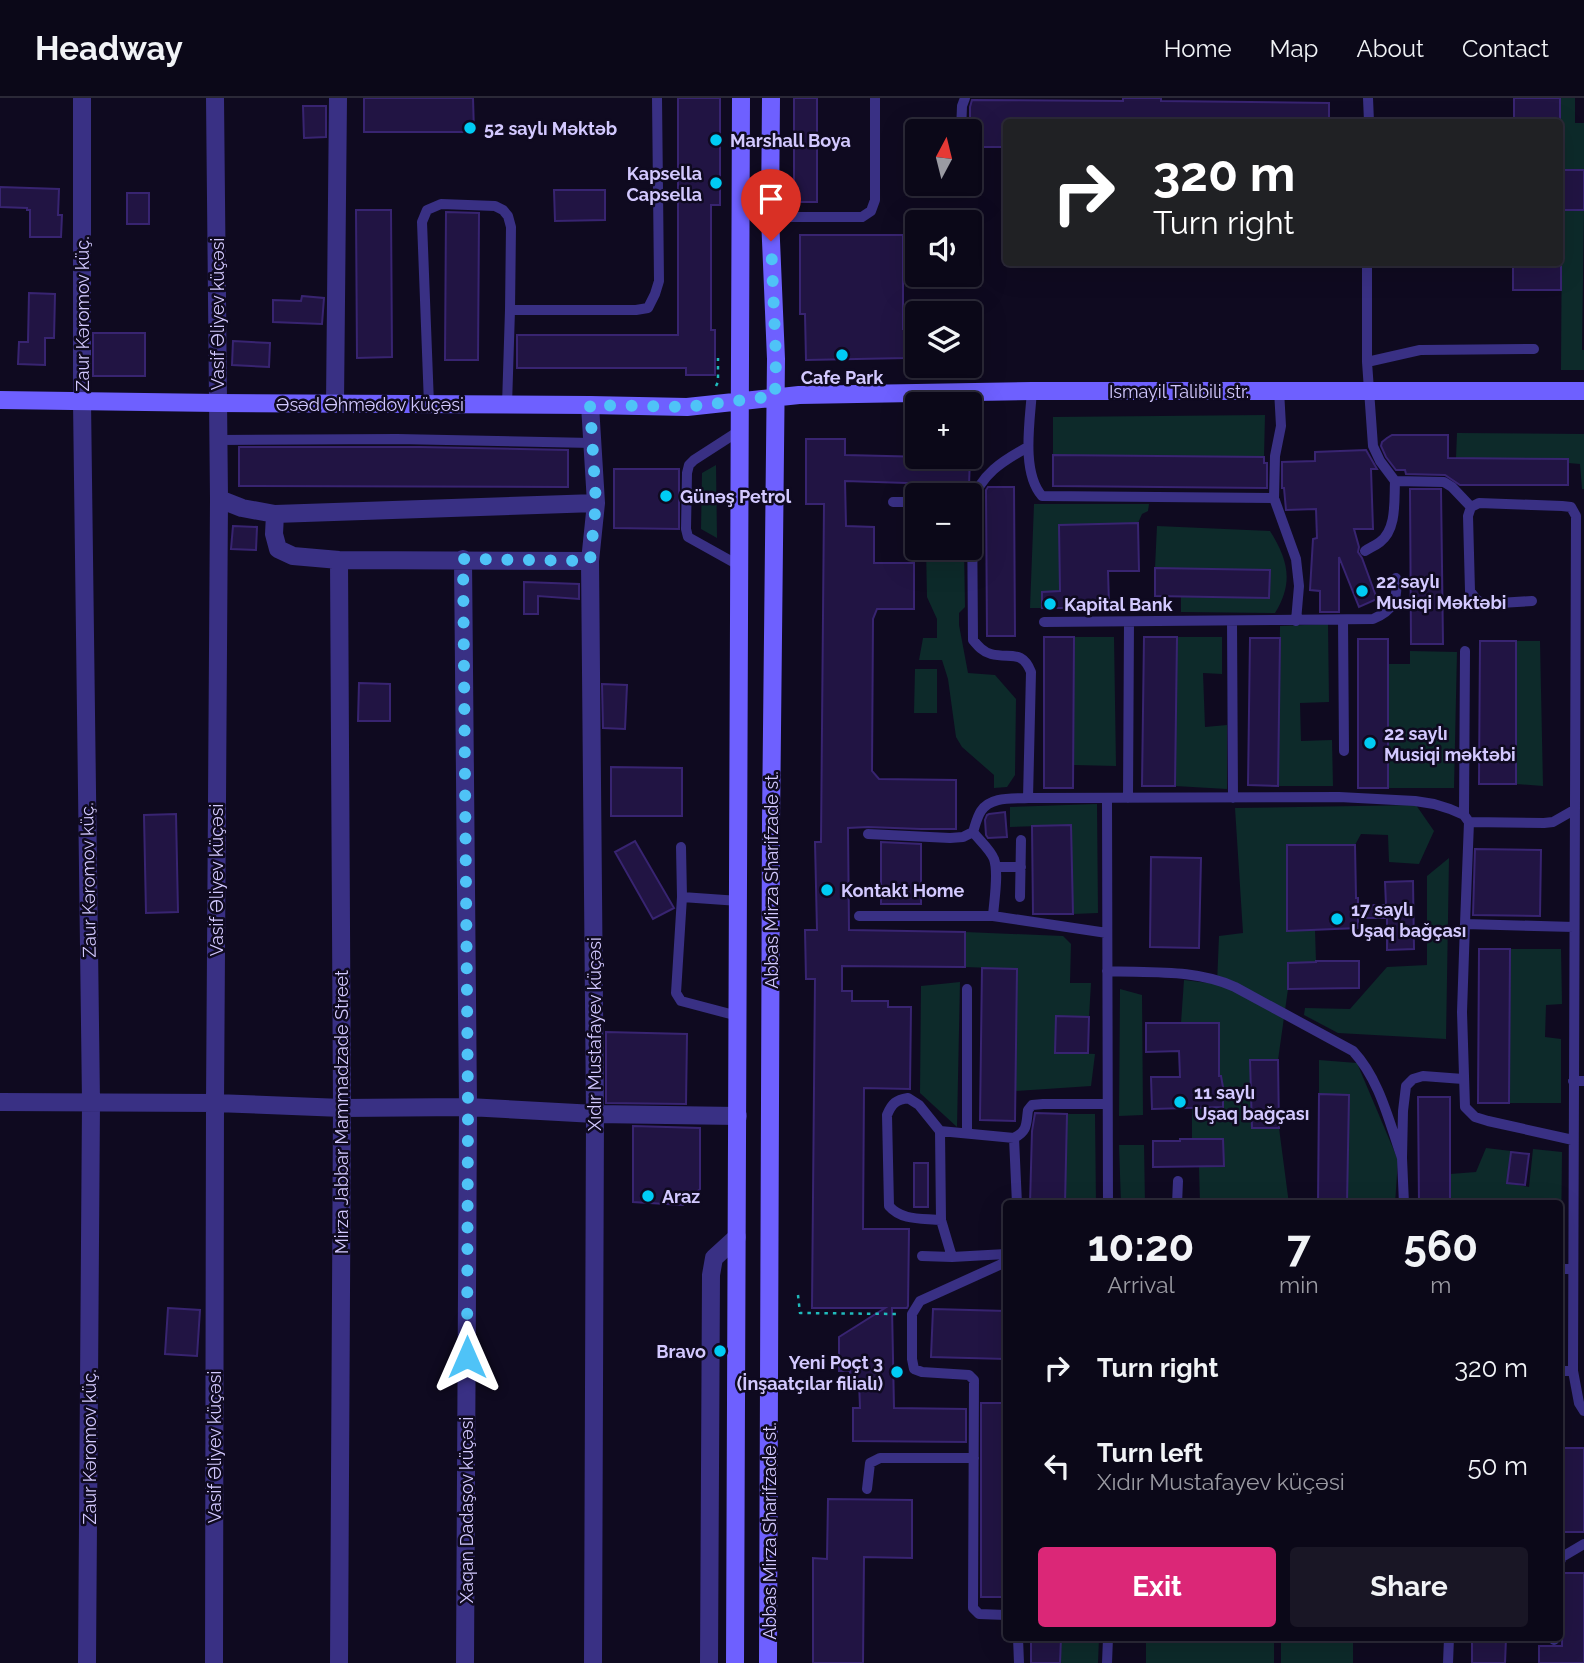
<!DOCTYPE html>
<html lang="en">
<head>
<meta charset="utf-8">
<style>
	:root { --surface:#0b0818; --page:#191625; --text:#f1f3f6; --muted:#9a9aa2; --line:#2b2937; --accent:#db2777 }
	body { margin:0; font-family:Raleway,sans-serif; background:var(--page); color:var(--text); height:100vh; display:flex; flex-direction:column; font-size:26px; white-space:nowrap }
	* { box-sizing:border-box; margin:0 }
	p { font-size:23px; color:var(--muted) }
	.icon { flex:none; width:38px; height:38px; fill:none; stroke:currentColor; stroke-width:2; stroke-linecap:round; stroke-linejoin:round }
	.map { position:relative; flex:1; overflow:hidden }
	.drawer { position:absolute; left:1003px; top:1102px; width:560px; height:441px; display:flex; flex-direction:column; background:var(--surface); border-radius:7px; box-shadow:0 7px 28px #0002,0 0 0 2px var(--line) }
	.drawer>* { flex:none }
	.banner { position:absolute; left:1003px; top:21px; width:560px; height:147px; border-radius:7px; box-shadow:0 7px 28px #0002,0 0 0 2px var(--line); background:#202124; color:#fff; overflow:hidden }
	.needle { width:46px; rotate:7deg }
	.fabs { position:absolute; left:905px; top:21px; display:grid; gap:14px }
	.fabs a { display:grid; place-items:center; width:77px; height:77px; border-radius:7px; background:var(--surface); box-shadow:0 7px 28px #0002,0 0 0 2px var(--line); font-size:35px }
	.pin { position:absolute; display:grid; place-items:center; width:60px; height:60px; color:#fff; margin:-72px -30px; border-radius:50% 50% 50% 0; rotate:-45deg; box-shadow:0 0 7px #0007 }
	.pin .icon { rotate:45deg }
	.me { position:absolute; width:77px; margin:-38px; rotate:0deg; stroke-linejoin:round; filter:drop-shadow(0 0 5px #0008) }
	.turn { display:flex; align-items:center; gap:24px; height:147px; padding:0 35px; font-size:32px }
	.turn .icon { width:91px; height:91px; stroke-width:2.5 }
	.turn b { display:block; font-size:49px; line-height:60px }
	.eta { display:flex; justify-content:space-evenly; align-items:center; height:119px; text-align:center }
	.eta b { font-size:42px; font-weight:700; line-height:49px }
	.cta { display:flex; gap:14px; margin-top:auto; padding:14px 35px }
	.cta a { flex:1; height:80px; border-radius:7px; background:var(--accent); color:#fff; font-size:28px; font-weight:700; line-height:80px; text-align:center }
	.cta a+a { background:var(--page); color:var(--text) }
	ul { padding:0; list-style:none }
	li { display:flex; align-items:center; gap:21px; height:98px; padding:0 35px }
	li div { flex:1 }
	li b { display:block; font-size:26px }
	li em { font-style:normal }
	header { display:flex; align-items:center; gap:42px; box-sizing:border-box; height:98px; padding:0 35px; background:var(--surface); border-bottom:2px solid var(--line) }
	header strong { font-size:33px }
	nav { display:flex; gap:38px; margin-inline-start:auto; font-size:24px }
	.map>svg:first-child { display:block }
	.green { fill:#0d2a2a }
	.building { fill:#211443; stroke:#382471; stroke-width:2 }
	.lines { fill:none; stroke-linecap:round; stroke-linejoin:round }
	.path { stroke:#20bbbc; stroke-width:2.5; stroke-dasharray:3.5 5; stroke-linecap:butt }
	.lane { stroke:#393084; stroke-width:10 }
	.street { stroke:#393084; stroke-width:18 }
	.secondary { stroke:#6e60ff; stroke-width:18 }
	.route { stroke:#4fc3f7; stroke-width:12; stroke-dasharray:0 21.6 }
	.poi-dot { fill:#00ccf4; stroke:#0f0a20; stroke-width:2.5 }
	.labels { text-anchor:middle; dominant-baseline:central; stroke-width:5; stroke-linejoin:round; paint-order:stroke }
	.poi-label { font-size:18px; font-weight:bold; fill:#d3c9ff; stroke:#0f0a20; text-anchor:start }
	.street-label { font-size:18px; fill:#d3c9ff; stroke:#0f0a20 }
</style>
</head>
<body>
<header>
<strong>Headway</strong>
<nav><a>Home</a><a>Map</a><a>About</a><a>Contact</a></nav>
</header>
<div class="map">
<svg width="1584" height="1565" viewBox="0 0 1584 1565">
	<rect width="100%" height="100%" fill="#0f0a20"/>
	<!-- green -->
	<path class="green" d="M1560,0H1575V25H1584V72H1560Z
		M1562,112H1584L1582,252H1584V272H1561Z
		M1265,317L1264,359L1053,357V319Z
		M1457,335L1584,336V391H1582L1580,366L1568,365V361L1456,360Z
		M716,367L717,440L701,431L702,375Z
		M1034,406H1149L1148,413L1142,416L1138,425L1059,427L1060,493L1042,494V510H1030Z
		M1157,428L1270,433C1288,462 1294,484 1275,515L1181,514V499L1269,500L1270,472L1155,470Z
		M926,450H964L965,509L959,515V527L968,575L995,577L1016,601L1015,677L1007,689L994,690V677L962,649L956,639L948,581L942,562H919L923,540H937V521L927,499Z
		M1328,526L1329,604L1300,605L1301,643L1332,642L1333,688H1278L1280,528Z
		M1074,539H1114L1116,668L1074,667Z
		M1177,539H1222V576L1203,575L1205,629L1227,627V691L1175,688Z
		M1516,543H1540L1543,688L1516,686Z
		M1410,553L1457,554L1454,690H1388V566H1410Z
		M915,571H937V615H914Z
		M1097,706L1098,815L1073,816L1071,727L1010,729V709Z
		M1416,707L1434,733L1419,766L1389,764L1388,737L1361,736L1355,747H1287V775L1315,800L1287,801V832H1315L1316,864L1288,865V891L1278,962L1251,989H1222L1221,978L1190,979L1219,925H1181L1184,882L1217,886L1219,838L1243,835L1235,710Z
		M1449,760L1446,941L1338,935L1304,917L1305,910L1350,911L1387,869L1427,867V778Z
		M965,834L1063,838L1071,846L1070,885H1091L1089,919L1056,918L1055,954L1095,956L1091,988L1015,993L1017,871L965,869Z
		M1510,851H1561L1562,906L1546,907L1545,939L1561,941V1005H1509Z
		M960,884L957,1029L920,995L921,888Z
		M1120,891L1142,897L1143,1017L1119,1018Z
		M1319,962L1357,965L1398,1062L1395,1106H1347L1349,997L1319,996Z
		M1251,998L1252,1030H1279L1289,1106H1200L1199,1069L1224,1068L1223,1042L1192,1041V1009L1223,999Z
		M1067,1016H1095L1096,1106H1065Z
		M1119,1047H1144L1145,1106H1121Z
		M1486,1050L1511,1053L1507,1085L1529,1089L1533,1051L1562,1054L1561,1147H1559V1106H1450V1076L1476,1074Z
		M1061,1540H1099L1098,1565H1060Z
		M1146,1540H1274V1565H1146Z
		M1281,1540H1353V1565H1281Z"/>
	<!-- building -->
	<path class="building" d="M364,0H473L474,34H364Z
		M678,0H720V107H711V232H715V277H686V270H517V237H678Z
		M794,0H817V104H794Z
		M1123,0H1161V3L1329,5V24H1006V49H970V9L972,2L1123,3Z
		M1514,0H1560V24H1514Z
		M303,8H326V39L304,40Z
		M1559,72H1584V112H1559Z
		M0,89L59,91L58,117H62L61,139H30V112H27V110L0,109Z
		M554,92H605V122L555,123Z
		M127,95H149V126H127Z
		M356,112H391L392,259L357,260Z
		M446,114L479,115L478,262H445Z
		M800,137H903V231H906L907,260L806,262L805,216H800Z
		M1513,164H1561V192H1513Z
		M29,195L55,196L54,240H45V267L18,266L19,244H28Z
		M302,198L324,200L322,226L273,224V202L301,203Z
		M93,235H145V278H93Z
		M233,243L270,245L269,269L232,267Z
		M1392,337H1448V360L1568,361V387H1460L1445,377L1406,376L1405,372H1396L1386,359L1381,348L1382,344L1387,340Z
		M806,341H845V357L970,360L969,387L845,383L846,428L874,429V465H914V511H877L873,521L872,673L879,681L956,682V731H921L868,729L848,730L849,832L965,834V869L842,868V893H852V903H888V909H911L910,991L864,990L863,1131H909L908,1208L907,1210H892L894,1310L966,1311V1344L853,1343V1310H860L859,1283H850V1273H839V1239L885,1210H812L815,881H806L805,832H817L815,744H821L824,406H806Z
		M239,349H420L568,352V389L239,388Z
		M1366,352L1377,371H1371L1373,431H1354L1359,449L1358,454L1362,460L1377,501L1359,509L1339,459V514H1320V493L1310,492L1313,441L1317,440L1316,411L1286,412L1284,390H1282V364L1315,363V354Z
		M1053,357L1264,359V365H1267V390L1053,388Z
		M614,371H679V431L614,430Z
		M988,389H1014L1015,538H987L986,392Z
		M1410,391H1441L1443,546H1411Z
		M1138,425L1139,473H1108L1109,506L1069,507V510H1042V494L1060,493L1059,427Z
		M233,428L257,429L256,452L231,451Z
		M1155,470L1270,472L1269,500L1155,498Z
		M524,484L579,486V501L538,498V516H524Z
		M1044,539H1074L1073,690H1044Z
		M1144,539H1177L1175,688H1142Z
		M1250,540H1280L1278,688L1248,687Z
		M1358,541H1388V690H1358Z
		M1480,543H1516V686H1479Z
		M359,585L390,586V623H358Z
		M602,586L627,587L625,631L603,630Z
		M611,669L682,670V718H611Z
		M1005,714L1007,739L988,740L986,737L985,722L987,717L989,716Z
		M176,716L178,814L146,815L144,717Z
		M1071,727L1073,816H1033L1032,728Z
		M635,743L674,810L653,821L615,754Z
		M881,744L921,746V806H881Z
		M1287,747H1355L1356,800H1358V807H1386L1385,784L1413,783L1414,851L1387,852V820H1358V830L1287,833Z
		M1475,751L1541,752L1540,818L1473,817Z
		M1151,759L1201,760L1199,850L1150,849Z
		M1479,851H1510L1509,1005H1478Z
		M1316,863H1359V890L1288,891V865L1316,864Z
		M982,870L1017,871L1015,1023L980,1022Z
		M1056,918L1089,919L1088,955H1055Z
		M1146,925H1219V978H1221L1223,989V1009L1152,1011L1151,979H1180L1179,953L1146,954Z
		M606,934L687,936L686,1006L606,1005Z
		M1250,962H1278L1279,1030H1252Z
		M1319,996L1349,997L1347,1106H1318Z
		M1418,999H1450V1106H1419Z
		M1035,1015L1067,1016L1065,1106H1030L1032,1033Z
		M633,1028L700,1030V1091L683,1107L633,1104Z
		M1180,1041H1223L1224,1068L1153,1069V1043H1180Z
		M1511,1054L1529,1056L1525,1087L1507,1085Z
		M914,1065H928V1109H914Z
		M168,1210L200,1212L197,1258L165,1256Z
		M933,1211L1006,1213V1261L931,1259Z
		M981,1305H1006V1499H981Z
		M1559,1350H1584V1434H1559Z
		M828,1401L912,1402V1460L864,1459L863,1565H813V1460L827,1461Z
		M1563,1475H1584V1565H1539V1548H1562Z
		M1031,1540H1061L1060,1565H1031Z
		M1472,1540H1506L1505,1565H1472Z"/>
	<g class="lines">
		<!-- path -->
		<path class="path" d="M716,288L718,284V260
			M798,1197L800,1215L898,1216"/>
		<!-- lane -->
		<path class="lane" d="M1368,0L1369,24
			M961,33L962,8L965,0
			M770,119H862L871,113L875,102V0
			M1367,264L1420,252L1534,251
			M1279,292L1281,328L1275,358L1274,400L1296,461L1299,488L1296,523
			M1032,293C1030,323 1021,374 1042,398L1274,400
			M429,306L422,124L427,112L441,106L495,108L503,112L508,118L511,129L510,212
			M507,307L510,212H636L648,210L655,196L659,183L657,0
			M739,333L694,362L689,367L687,375L686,431L688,439L740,468
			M218,342L397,341L592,345
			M1028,349C1004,362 979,377 972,406L973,542C978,548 983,554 991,556C1010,561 1022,551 1031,574L1028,700
			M1395,383L1444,384L1452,389L1471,409
			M893,404H917
			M1365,453C1369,450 1375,448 1380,444C1397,431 1394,403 1395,383L1380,363L1373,348L1367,264V164
			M1532,503L1483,506L1476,501L1470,493L1468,418L1471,409L1479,405L1562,408L1571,409L1576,418L1573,1273L1579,1305L1584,1313
			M1343,522L1344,653
			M1232,523L1233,700
			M1044,524L1373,521C1394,512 1398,502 1396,480
			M1128,700L1129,524
			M1107,701L1108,1106
			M1464,717L1465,553
			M973,734C980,743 990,751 994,761C999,775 994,803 993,818
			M868,736L950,740L963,739L973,734C975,728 977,719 981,713C991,698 1013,701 1028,700L1339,699L1415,703L1434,706L1450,711L1464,717L1469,724L1544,725L1553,724L1574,712
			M681,749L682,799L676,895L681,903L738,918
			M996,769H1021
			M682,799L739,803
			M1020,799L1021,742
			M859,818H993L1107,835
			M1465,826L1469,724
			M1107,873C1150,875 1196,871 1235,889L1353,953C1380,982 1389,1024 1402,1060
			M1573,983H1584
			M940,1033L1014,1040
			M967,1035V891
			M1573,1042L1488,1023L1475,1019L1465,1009L1462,914L1465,826L1574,829
			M1017,1106L1014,1040C1028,1033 1026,1026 1028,1012L1032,1007L1043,1006H1106
			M1177,1106L1178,1083
			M1404,1106L1402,1060L1403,1013L1406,988L1413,981L1423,978L1463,981
			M941,1122C922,1120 902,1123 889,1108L887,1017C892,1005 896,1002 908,1000L919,1007L940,1033L941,1122L952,1159
			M922,1158L952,1159L1006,1156
			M1006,1164L920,1203L912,1216V1261L914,1271L922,1274L969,1277L974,1282L973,1510L979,1516L1006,1517
			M1559,1171H1573
			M1559,1273H1573
			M867,1391L870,1365L880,1360H974
			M1559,1466L1562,1459L1584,1446
			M1018,1540L1019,1565
			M1554,1542V1540
			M1107,1565L1108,1540
			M1448,1565L1449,1540"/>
		<!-- street -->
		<path class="street" d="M82,0V303L91,1004L87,1565
			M335,305L338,0
			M590,307L596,405L590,463L595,1016L593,1565
			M219,401L242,410L275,416L274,436L278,451L293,458L339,462L590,463
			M275,416L596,405
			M463,461L468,1009L465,1565
			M0,1004L215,1005L342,1010L468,1009L595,1016L738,1018
			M214,1565L215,1005L219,401L215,0
			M339,1565L342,1010L339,462
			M709,1565L711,1177L714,1160L737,1139"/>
		<!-- secondary -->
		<path class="secondary" d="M0,302L217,305L590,307L687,309L799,297L1032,293H1584
			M735,1565L741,0
			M768,1565L771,724L776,261L770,119L771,0"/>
	</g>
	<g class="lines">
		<!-- route -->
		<path class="route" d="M467,1259L468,1009L463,461L590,463L596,405L590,307L687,309L775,298L776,261L771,143"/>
	</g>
	<!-- markers -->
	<g class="poi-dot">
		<circle cx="470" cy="30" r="7"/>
		<circle cx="716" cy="42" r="7"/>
		<circle cx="716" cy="85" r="7"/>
		<circle cx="842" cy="257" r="7"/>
		<circle cx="666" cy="398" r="7"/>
		<circle cx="1362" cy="493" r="7"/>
		<circle cx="1050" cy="506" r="7"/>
		<circle cx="1370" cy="645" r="7"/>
		<circle cx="827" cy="792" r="7"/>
		<circle cx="1337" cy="821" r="7"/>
		<circle cx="1180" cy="1004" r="7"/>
		<circle cx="648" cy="1098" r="7"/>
		<circle cx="720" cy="1253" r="7"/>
		<circle cx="897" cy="1274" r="7"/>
	</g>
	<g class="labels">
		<!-- poi labels -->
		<g class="poi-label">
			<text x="484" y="30">52 saylı Məktəb</text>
			<text x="730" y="42">Marshall Boya</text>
			<text x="702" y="75" text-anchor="end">Kapsella<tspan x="702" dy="21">Capsella</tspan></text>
			<text x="842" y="279" text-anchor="middle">Cafe Park</text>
			<text x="680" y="398">Günəş Petrol</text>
			<text x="1376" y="483">22 saylı<tspan x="1376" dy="21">Musiqi Məktəbi</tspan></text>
			<text x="1064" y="506">Kapital Bank</text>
			<text x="1384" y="635">22 saylı<tspan x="1384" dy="21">Musiqi məktəbi</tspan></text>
			<text x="841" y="792">Kontakt Home</text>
			<text x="1351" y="811">17 saylı<tspan x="1351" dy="21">Uşaq bağçası</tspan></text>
			<text x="1194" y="994">11 saylı<tspan x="1194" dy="21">Uşaq bağçası</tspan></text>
			<text x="662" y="1098">Araz</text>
			<text x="706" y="1253" text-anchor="end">Bravo</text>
			<text x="883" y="1264" text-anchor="end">Yeni Poçt 3<tspan x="883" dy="21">(İnşaatçılar filialı)</tspan></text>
		</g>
		<!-- street labels -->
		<g class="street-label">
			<text transform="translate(82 216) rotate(-90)">Zaur Kəromov küç.</text>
			<text transform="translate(217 216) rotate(-90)">Vasif Əliyev küçəsi</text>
			<text x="1179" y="293">Ismayil Talibili str.</text>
			<text x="370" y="306">Əsəd Əhmədov küçəsi</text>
			<text transform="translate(88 782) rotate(-91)">Zaur Kəromov küç.</text>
			<text transform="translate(216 782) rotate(-90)">Vasif Əliyev küçəsi</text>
			<text transform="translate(771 782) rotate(-90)">Abbas Mirza Sharifzade st.</text>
			<text transform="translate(594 936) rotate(-90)">Xıdır Mustafayev küçəsi</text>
			<text transform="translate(341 1014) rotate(-90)">Mirza Jabbar Mammadzade Street</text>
			<text transform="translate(89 1349) rotate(-90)">Zaur Kəromov küç.</text>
			<text transform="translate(214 1349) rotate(-90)">Vasif Əliyev küçəsi</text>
			<text transform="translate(466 1412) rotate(-90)">Xaqan Dadaşov küçəsi</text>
			<text transform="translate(769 1433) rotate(-90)">Abbas Mirza Sharifzade st.</text>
		</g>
	</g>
</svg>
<div class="fabs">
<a><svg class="needle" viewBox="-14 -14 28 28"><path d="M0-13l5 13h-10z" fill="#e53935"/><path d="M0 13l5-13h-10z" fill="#9a9aa2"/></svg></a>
<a><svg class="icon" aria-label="sound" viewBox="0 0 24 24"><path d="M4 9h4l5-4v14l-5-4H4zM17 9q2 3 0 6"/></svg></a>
<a><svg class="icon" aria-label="layers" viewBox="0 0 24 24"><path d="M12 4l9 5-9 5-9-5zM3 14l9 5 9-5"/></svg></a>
<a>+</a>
<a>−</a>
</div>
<div class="pin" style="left:771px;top:143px;background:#d93025"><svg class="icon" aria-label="arrive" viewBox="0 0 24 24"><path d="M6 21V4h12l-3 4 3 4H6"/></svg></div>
<svg class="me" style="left:467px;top:1259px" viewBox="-20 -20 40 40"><path d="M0-17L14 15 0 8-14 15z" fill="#4fc3f7" stroke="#fff" stroke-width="4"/></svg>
<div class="banner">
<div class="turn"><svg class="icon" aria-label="right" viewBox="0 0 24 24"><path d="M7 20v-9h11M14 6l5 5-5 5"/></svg><div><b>320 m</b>Turn right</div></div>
</div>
<section class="drawer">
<div class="eta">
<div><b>10:20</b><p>Arrival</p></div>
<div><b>7</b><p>min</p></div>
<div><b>560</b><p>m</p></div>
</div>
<ul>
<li><svg class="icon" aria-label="right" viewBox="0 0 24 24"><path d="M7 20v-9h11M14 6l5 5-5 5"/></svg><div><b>Turn right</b></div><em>320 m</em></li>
<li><svg class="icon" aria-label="left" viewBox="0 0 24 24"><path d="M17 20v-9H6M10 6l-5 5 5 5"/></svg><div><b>Turn left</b><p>Xıdır Mustafayev küçəsi</p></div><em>50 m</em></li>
</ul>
<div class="cta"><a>Exit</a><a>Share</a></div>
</section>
</div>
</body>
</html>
